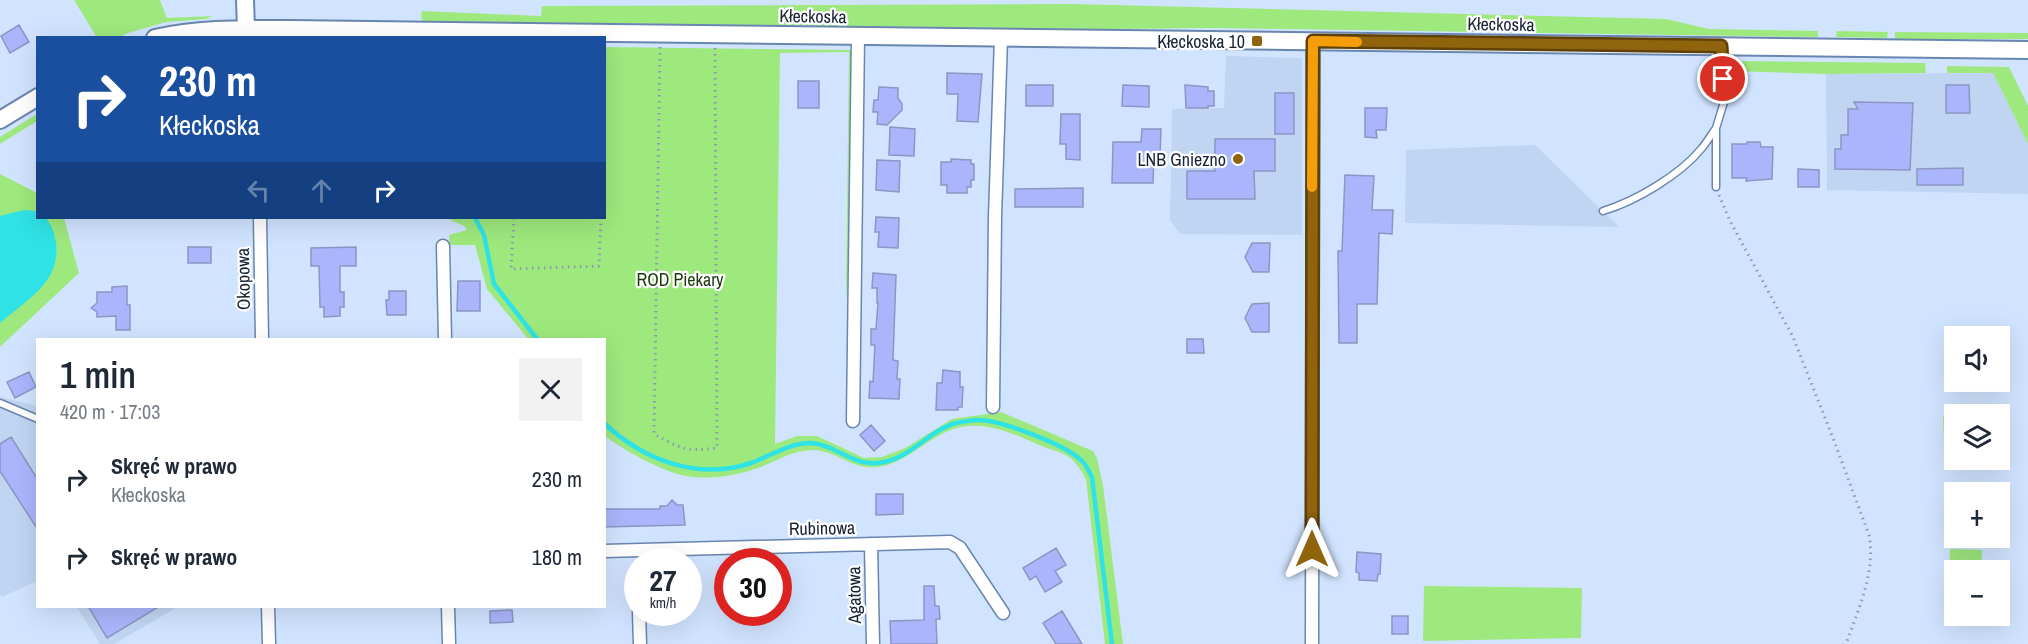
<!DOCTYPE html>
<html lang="pl">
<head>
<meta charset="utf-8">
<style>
	:root { --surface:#fff; --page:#f2f2f3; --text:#1f2937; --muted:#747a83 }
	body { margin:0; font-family:"Archivo Narrow",sans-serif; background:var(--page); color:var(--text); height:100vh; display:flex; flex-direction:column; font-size:22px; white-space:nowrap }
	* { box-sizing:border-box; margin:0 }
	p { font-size:20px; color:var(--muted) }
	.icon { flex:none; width:33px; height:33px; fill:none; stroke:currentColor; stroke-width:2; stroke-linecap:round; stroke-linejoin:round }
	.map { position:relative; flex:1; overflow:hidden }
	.panel { position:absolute; left:36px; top:338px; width:570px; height:270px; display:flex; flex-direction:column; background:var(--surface); border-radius:0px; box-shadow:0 6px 24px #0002 }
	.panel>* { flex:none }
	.guide { position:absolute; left:36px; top:36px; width:570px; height:183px; border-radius:0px; box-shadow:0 6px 24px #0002; background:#1a4fa0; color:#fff; overflow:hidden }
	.tools { position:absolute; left:1944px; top:326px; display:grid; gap:12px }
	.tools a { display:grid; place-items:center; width:66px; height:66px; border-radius:0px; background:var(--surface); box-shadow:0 6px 24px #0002; font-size:30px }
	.speed { position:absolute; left:624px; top:548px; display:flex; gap:12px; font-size:30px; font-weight:700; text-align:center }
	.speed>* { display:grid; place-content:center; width:78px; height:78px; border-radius:50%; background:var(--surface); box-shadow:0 6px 24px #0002; line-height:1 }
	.speed small { font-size:15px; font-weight:400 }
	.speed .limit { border:9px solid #d22; background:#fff; color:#111 }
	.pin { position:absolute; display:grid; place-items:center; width:51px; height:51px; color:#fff; margin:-26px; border:3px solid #fff; border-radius:50%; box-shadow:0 2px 6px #0007 }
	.me { position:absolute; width:66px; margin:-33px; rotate:0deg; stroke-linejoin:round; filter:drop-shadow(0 0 4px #0008) }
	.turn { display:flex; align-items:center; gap:21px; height:126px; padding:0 24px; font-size:27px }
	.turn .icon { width:78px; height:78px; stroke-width:2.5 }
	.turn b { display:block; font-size:42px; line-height:51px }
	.lanes { display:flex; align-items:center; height:57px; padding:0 24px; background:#0003; justify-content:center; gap:30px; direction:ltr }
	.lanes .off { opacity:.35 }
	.round { display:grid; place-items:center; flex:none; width:63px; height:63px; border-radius:0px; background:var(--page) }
	.headline { display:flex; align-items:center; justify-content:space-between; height:102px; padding:0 24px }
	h1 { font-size:36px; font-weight:600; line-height:45px }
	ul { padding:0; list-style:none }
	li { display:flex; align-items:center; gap:18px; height:78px; padding:0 24px }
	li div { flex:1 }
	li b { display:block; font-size:22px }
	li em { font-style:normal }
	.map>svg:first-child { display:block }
	.built { fill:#bfd5f2 }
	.green { fill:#9ee97d }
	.water { fill:#2fe2e5 }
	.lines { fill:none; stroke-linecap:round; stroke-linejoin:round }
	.stream { stroke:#2fe2e5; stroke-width:4.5 }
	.building { fill:#aab6fc; stroke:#8d95c3; stroke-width:1.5 }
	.lane-casing { stroke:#6986ae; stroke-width:9 }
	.street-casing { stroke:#6986ae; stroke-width:15 }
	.secondary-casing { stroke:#6986ae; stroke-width:20 }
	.path { stroke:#899ab1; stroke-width:3; stroke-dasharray:1.5 4.5; stroke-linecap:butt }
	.lane { stroke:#fff; stroke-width:6 }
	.street { stroke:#fff; stroke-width:12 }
	.secondary { stroke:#fff; stroke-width:16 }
	.route-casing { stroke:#5e4108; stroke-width:15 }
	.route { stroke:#90640d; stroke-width:10 }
	.slow { stroke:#f59e0b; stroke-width:10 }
	.poi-dot { fill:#90640d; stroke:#fff; stroke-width:2 }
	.labels { text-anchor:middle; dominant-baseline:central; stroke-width:4.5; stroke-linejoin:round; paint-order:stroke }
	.street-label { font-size:18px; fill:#172333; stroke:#fff }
	.poi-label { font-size:18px; fill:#172333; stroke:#fff; text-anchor:end }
	.park-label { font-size:18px; fill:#1b390b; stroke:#fff }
</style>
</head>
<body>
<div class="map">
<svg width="2028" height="644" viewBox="0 0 2028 644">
	<rect width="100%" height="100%" fill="#d1e4ff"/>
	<!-- built -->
	<path class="built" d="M1226,56L1302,58V235L1180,234L1170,220L1172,109L1224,108Z
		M1993,73L2028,144V194L1827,190L1826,74Z
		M1535,145L1619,227L1405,223L1406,150Z
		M0,397L38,406L37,581L2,597L0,594Z
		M76,606H179L114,644H100Z"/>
	<!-- green -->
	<path class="green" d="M74,0H160L167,18L213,16L206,19L166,22L128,33L120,37H94L96,36Z
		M1072,4L1666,19L1709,29L1818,31V37L1212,28L1106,29L423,21L421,17L422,11L541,16L542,6Z
		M1837,31L1888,32L1887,38L1836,37Z
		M1895,32L2028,33V39H1895Z
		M605,47L853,50L850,253L846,299L849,52L780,53L775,444L797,436H817L864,458L882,457L905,448L952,419L1001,412L1093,451L1097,458L1103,485L1123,644H1105L1086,479C1081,470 1077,463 1069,457C1062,452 1052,450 1044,447C1018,436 990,421 961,427C932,433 912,459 884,466C853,473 839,451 814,450C793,450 777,461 758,468C736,476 709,480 686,476C663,472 623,450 605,436L604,339H528L487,289L475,245H450L449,235L467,230L464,226L446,218H604Z
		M1732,61L1925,63L1926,73L1826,74L1730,71L1729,63Z
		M1947,66L2009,67L2028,106V144L1993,73H1947Z
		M37,114V121L0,144V137Z
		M0,174L37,193L38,218H64L79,273L0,347Z
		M1954,415V440H1944L1943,416Z
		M1950,549L1982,550L1981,570L1949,569Z
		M1424,586L1582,588L1581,638L1423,641Z"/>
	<!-- water -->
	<path class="water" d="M24,210L36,211L38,218H46C52,226 54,232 56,243C61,283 26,300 0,323V216Z"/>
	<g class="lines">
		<!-- stream -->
		<path class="stream" d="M475,218L484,235L494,284L537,339
			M604,423C643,460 698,481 751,463C771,456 788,443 811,443C836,444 854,469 884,462C911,457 930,430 956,423C962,422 972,420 978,420C1001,420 1067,445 1083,462C1087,466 1089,472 1092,477L1112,644"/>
	</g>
	<!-- building -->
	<path class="building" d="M19,25L29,42L10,53L1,36Z
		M947,73L982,74L978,122L957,121L958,94H947Z
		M798,81H819V108H798Z
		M1026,85H1053V106H1026Z
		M1123,85L1149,86V107L1122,106Z
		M1185,85L1208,87V91H1214V106H1208V108H1186Z
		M1946,85H1969L1970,113H1946Z
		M879,87L898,88V98L902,104V110L887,125L877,124L878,112H873L874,100H878Z
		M1275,93H1294V134H1275Z
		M1854,102L1913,103L1910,170L1835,169V149H1841V135H1848V109H1858Z
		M1365,108H1387L1386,130H1376L1377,138L1365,137Z
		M1061,114H1080V160L1066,159V144H1060Z
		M890,127L915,129L914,156L889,155Z
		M1142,129H1161L1160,157L1154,156L1153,183H1112L1113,142H1141Z
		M1215,139H1275V171H1254L1255,199H1187V171H1215Z
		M1747,142H1760L1761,147H1773L1772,179L1746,181L1747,178H1732V144H1747Z
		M951,159L971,160V164H974V180H971V187H967V193H947V185H941V162H951Z
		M877,160L900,161L899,192L876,190Z
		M1963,168V185H1917V169Z
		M1798,169L1819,170V187H1798Z
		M1345,175L1374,176L1372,210H1393L1392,234L1379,233L1377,304H1357V343H1339L1338,251H1342Z
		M1083,188V207H1015V189Z
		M876,217L899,218L898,248L878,247L879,232H875Z
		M1252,243H1270L1269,272H1253L1245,257Z
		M188,247H211V263H188Z
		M356,247V266H340V292H344V307H340V316L324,317V307H320L319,266H311V248Z
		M873,273L896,275L893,360L898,361L897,379H900L899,399L869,398L870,381L873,382L875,345H871V329H876L878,303H877V288H872Z
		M458,281H480V311H457Z
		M127,286V305H130V330H116V316L97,317V312L91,308L97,303V292H112V287Z
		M389,291H406V315H387L386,300H389Z
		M1269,303V332H1252L1245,318L1252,304Z
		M1187,339H1203L1204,353H1187Z
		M943,370L960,372V387H963L962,407H958V410H936L937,383H942Z
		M29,372L36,387L15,398L7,382Z
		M871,425L885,441L874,451L860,435Z
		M11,437L38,480V530L0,471V444Z
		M876,494H903V514L876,515Z
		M672,500L677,505H683L685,525L604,527V509H660V506H667Z
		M1056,548L1066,565L1055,571L1062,582L1045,592L1036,576L1030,580L1023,568Z
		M1357,552L1381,554L1380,574H1378L1377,581L1359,580V573L1356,572Z
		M924,586H934L935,606H939L940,619H936L937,644H891L890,621L924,620Z
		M88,606H160L107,638Z
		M512,610L513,622L490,623V611Z
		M1062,611L1082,644H1056L1043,623Z
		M1392,616H1408V634H1392Z"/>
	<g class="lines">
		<!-- lane casing -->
		<g class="lane-casing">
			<path id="lane" d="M1716,187V128L1724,102L1721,47
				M1603,211C1636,201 1680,175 1702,148C1707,142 1711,135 1716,128
				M0,403L38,419"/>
		</g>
		<!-- street casing -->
		<g class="street-casing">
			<path id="street" d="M260,218L262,339
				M443,246L445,339
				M993,407L995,217L1001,38
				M853,421L858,36
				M871,544L873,644
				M604,551L950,542L960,548L1003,613
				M268,606L269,644
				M448,606L449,644
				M639,612L640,644
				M1312,644L1313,41"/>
		</g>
		<!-- secondary casing -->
		<g class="secondary-casing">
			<path id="secondary" d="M245,0L246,29
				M155,38C199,28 244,29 289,29L2028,50
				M0,120L38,97"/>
		</g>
		<!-- path -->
		<path class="path" d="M660,47L654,434C682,449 685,452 717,448L715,48
			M604,111L605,47
			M1719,195L1730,221L1793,337L1833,438L1869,535C1876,572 1858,610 1846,644
			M514,218L511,269L599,266L601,218"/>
		<!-- lane -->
		<use href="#lane" class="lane"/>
		<!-- street -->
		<use href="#street" class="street"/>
		<!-- secondary -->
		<use href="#secondary" class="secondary"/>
	</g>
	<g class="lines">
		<!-- route casing -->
		<g class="route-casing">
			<path id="route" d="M1312,549L1313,41L1721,46L1723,79"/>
		</g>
		<!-- route -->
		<use href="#route" class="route"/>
		<!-- slow -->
		<path class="slow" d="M1312,187L1313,41L1357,42"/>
	</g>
	<!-- markers -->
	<g class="poi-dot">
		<rect x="1251" y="35" width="12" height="12" rx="3"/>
		<circle cx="1238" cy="159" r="6"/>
	</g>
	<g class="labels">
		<!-- street labels -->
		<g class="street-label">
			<text transform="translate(813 16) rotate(1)">Kłeckoska</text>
			<text transform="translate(1501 24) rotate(1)">Kłeckoska</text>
			<text transform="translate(243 279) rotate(-91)">Okopowa</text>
			<text transform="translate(822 528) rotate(-1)">Rubinowa</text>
			<text transform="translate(854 595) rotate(-91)">Agatowa</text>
		</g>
		<!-- poi labels -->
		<g class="poi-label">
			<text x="1245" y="41">Kłeckoska 10</text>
			<text x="1226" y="159">LNB Gniezno</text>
		</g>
		<!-- park labels -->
		<g class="park-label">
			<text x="680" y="279">ROD Piekary</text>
		</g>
	</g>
</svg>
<div class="tools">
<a><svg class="icon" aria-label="sound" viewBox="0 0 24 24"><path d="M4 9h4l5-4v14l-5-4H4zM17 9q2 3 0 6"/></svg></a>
<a><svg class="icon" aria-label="layers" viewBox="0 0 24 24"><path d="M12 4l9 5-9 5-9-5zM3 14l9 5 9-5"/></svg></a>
<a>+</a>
<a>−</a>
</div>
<div class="speed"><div>27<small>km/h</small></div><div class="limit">30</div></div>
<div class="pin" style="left:1723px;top:79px;background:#d93025"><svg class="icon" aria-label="arrive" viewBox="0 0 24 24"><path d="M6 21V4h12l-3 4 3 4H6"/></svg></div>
<svg class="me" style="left:1312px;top:549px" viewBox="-20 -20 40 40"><path d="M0-17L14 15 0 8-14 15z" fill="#90640d" stroke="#fff" stroke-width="4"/></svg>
<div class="guide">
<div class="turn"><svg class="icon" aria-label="right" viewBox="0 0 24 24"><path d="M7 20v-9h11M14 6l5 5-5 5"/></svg><div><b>230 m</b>Kłeckoska</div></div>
<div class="lanes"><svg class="icon off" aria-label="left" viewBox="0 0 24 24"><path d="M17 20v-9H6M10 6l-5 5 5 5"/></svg><svg class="icon off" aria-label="ahead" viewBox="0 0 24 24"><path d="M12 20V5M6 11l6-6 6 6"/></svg><svg class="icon" aria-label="right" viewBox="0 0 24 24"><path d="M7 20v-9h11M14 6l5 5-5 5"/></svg></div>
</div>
<section class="panel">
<div class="headline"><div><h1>1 min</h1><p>420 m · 17:03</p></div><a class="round"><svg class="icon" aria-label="close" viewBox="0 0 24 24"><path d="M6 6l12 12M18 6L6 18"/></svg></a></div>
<ul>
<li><svg class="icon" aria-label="right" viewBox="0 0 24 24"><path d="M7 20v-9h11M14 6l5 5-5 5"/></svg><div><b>Skręć w prawo</b><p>Kłeckoska</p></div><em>230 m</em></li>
<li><svg class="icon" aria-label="right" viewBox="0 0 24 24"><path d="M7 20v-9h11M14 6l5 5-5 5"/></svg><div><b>Skręć w prawo</b></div><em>180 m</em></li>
</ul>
</section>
</div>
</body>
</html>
